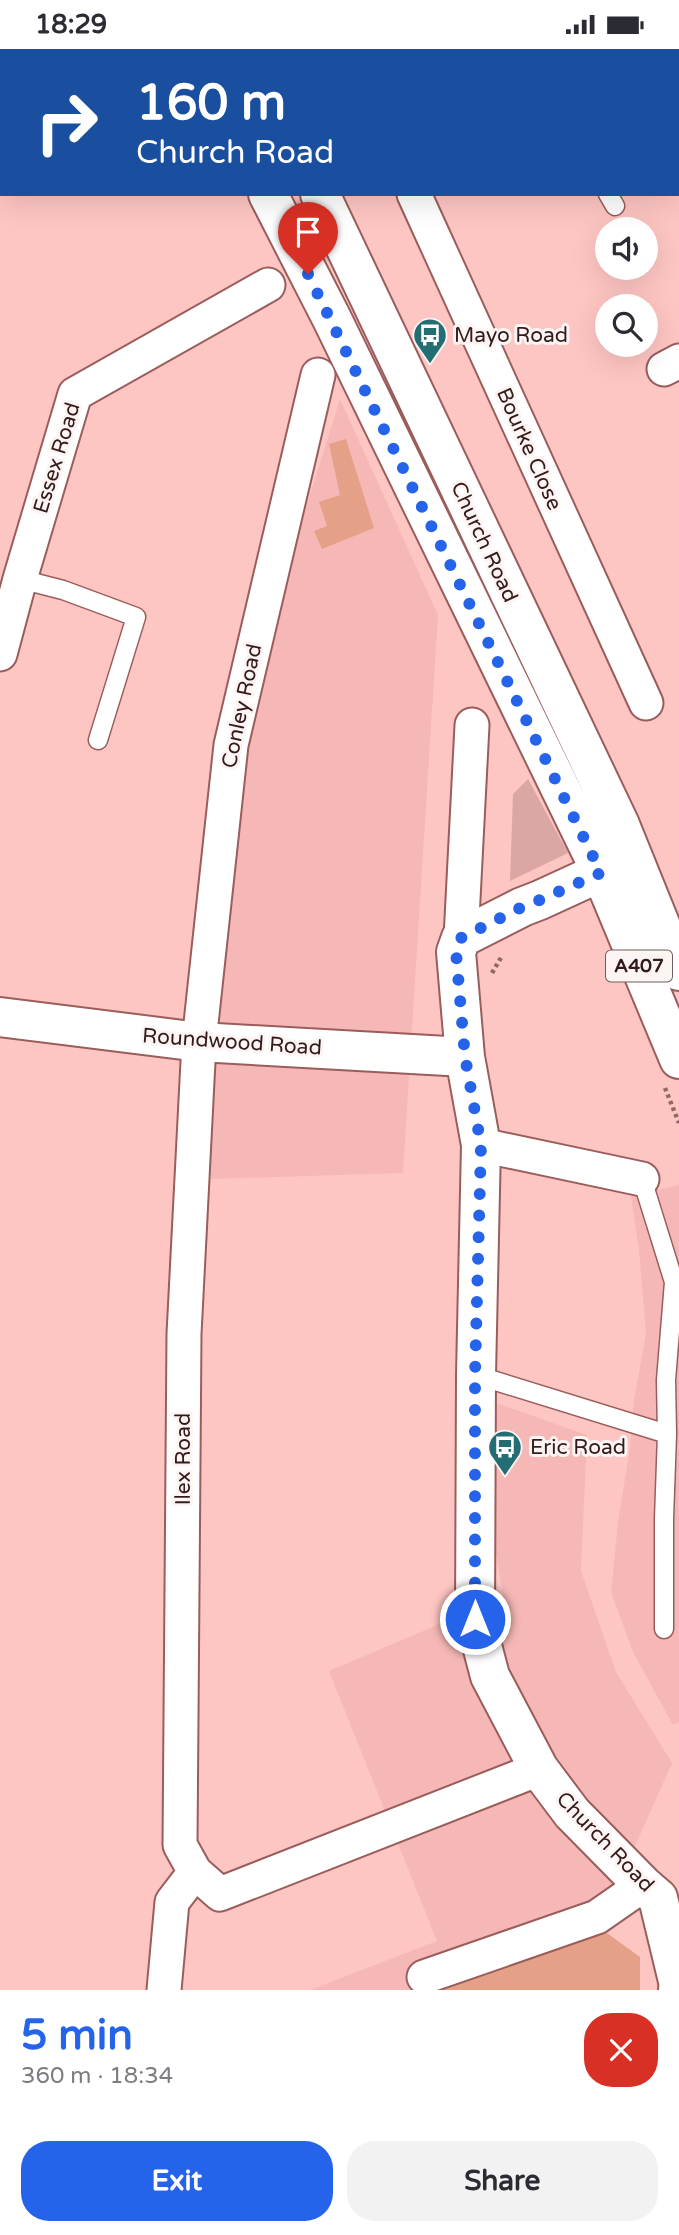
<!DOCTYPE html>
<html lang="en">
<head>
<meta charset="utf-8">
<style>
	:root { --surface:#fff; --page:#f2f2f3; --text:#2b2b33; --muted:#7c7c81; --accent:#2563eb }
	body { margin:0; font-family:"Varela Round",sans-serif; background:var(--page); color:var(--text); height:100vh; display:flex; flex-direction:column; font-size:26px; white-space:nowrap }
	* { box-sizing:border-box; margin:0 }
	p { font-size:23px; color:var(--muted) }
	.icon { flex:none; width:38px; height:38px; fill:none; stroke:currentColor; stroke-width:2; stroke-linecap:round; stroke-linejoin:round }
	.map { position:relative; height:1941px; overflow:hidden }
	.details { display:flex; flex-direction:column; background:var(--surface); flex:1 }
	.details>* { flex:none }
	.banner { position:absolute; left:0px; top:0px; width:679px; height:147px; box-shadow:0 7px 28px #0002; background:#1a4fa0; color:#fff; overflow:hidden }
	.controls { position:absolute; left:595px; top:168px; display:grid; gap:14px }
	.controls a { display:grid; place-items:center; width:63px; height:63px; border-radius:50%; background:var(--surface); box-shadow:0 7px 28px #0002; font-size:35px }
	.pin { position:absolute; display:grid; place-items:center; width:60px; height:60px; color:#fff; margin:-72px -30px; border-radius:50% 50% 50% 0; rotate:-45deg; box-shadow:0 0 7px #0007 }
	.pin .icon { rotate:45deg }
	.me { position:absolute; width:77px; margin:-38px; rotate:0deg; stroke-linejoin:round; filter:drop-shadow(0 0 5px #0008) }
	.turn { display:flex; align-items:center; gap:24px; height:147px; padding:0 21px; font-size:32px }
	.turn .icon { width:91px; height:91px; stroke-width:2.5 }
	.turn b { display:block; font-size:49px; line-height:60px }
	.round { display:grid; place-items:center; flex:none; width:74px; height:74px; border-radius:28px; background:var(--page) }
	.headline { display:flex; align-items:center; justify-content:space-between; height:119px; padding:0 21px }
	h1 { font-size:42px; font-weight:700; line-height:52px; color:var(--accent) }
	.cta { display:flex; gap:14px; margin-top:auto; padding:14px 21px }
	.cta a { flex:1; height:80px; border-radius:28px; background:var(--accent); color:#fff; font-size:28px; font-weight:700; line-height:80px; text-align:center }
	.cta a+a { background:var(--page); color:var(--text) }
	.status { display:flex; justify-content:space-between; align-items:center; height:49px; padding:0 35px; background:var(--surface); direction:ltr }
	.status svg { height:19px; fill:currentColor }
	.map>svg:first-child { display:block }
	.built { fill:#f6b8b6 }
	.green { fill:#daa7a4 }
	.building { fill:#e5a187 }
	.lines { fill:none; stroke-linecap:round; stroke-linejoin:round }
	.lane-casing { stroke:#9a5d5b; stroke-width:21 }
	.street-casing { stroke:#9a5d5b; stroke-width:37 }
	.secondary-casing { stroke:#9a5d5b; stroke-width:42 }
	.primary-casing { stroke:#9a5d5b; stroke-width:42 }
	.path { stroke:#906867; stroke-width:4.5; stroke-dasharray:3.5 3.5; stroke-linecap:butt }
	.lane { stroke:#fff; stroke-width:18 }
	.street { stroke:#fff; stroke-width:33 }
	.secondary { stroke:#fff; stroke-width:38 }
	.primary { stroke:#fff; stroke-width:38 }
	.route { stroke:#2563eb; stroke-width:12; stroke-dasharray:0 21.6 }
	.labels { text-anchor:middle; dominant-baseline:central; stroke-width:6; stroke-linejoin:round; paint-order:stroke }
	.shield { fill:#fcf5f4; stroke:#705c5b; stroke-width:2 }
	.shield-label { font-size:19px; font-weight:bold; fill:#341a1a }
	.poi-label { font-size:21px; fill:#341a1a; stroke:#fcf5f4; text-anchor:start }
	.street-label { font-size:21px; fill:#341a1a; stroke:#fcf5f4 }
</style>
</head>
<body>
<div class="status"><b>18:29</b><svg viewBox="0 0 49 12"><path d="M0 12V9h3v3zM5 12V6h3v6zM10 12V3h3v9zM15 12V0h3v12zM26 1h20v11H26zM47 4h2v5h-2z"/></svg></div>
<div class="map">
<svg width="679" height="1941" viewBox="0 0 679 1941">
	<rect width="100%" height="100%" fill="#fec6c3"/>
	<!-- built -->
	<path class="built" d="M340,350L438,566L403,1124L211,1130L199,993L254,625Z
		M679,1136V1673L673,1676L633,1603L611,1543L618,1473L630,1399L634,1351L646,1285L639,1201L631,1147Z
		M471,1345L587,1386L581,1522L616,1623L672,1714L609,1856L414,1932V1941H310L437,1892L329,1622L503,1548Z"/>
	<!-- green -->
	<path class="green" d="M528,730L568,804L510,832L513,745Z"/>
	<!-- building -->
	<path class="building" d="M346,390L374,479L322,500L314,482L327,477L319,453L340,446L329,395Z
		M607,1884L640,1908V1941H429L552,1893Z"/>
	<g class="lines">
		<!-- lane casing -->
		<g class="lane-casing">
			<path id="lane" d="M608,145L615,157
				M20,530L63,541L136,568L98,691
				M642,1130L674,1233L666,1331L667,1385L664,1470V1580
				M476,1326L667,1385"/>
		</g>
		<!-- street casing -->
		<g class="street-casing">
			<path id="street" d="M514,2V0
				M0,107L2,106
				M677,115H679
				M414,145L646,654
				M664,320L679,312
				M318,326L231,696L199,993L184,1285L180,1796L195,1823L220,1845L539,1720
				M0,605L20,530L75,345L268,236
				M461,889L472,676
				M481,1096L642,1130
				M424,1928L597,1868L643,1836
				M164,1941L172,1853L195,1823"/>
		</g>
		<!-- secondary casing -->
		<g class="secondary-casing">
			<path id="secondary" d="M601,823L540,851L522,858L461,889L456,903L465,1008L481,1096L476,1326L475,1570L490,1627L539,1720L572,1764L643,1836L658,1849
				M0,968L199,993L465,1008
				M658,1849L679,1936"/>
		</g>
		<!-- primary casing -->
		<g class="primary-casing">
			<path id="primary" d="M200,0L201,2
				M250,0V2
				M268,145L332,270L601,823L679,1010
				M320,145L620,776L679,922
				M678,1941L679,1936"/>
		</g>
		<!-- path -->
		<path class="path" d="M492,924L502,907
			M665,1039L679,1074"/>
		<!-- lane -->
		<use href="#lane" class="lane"/>
		<!-- street -->
		<use href="#street" class="street"/>
		<!-- secondary -->
		<use href="#secondary" class="secondary"/>
		<!-- primary -->
		<use href="#primary" class="primary"/>
	</g>
	<g class="lines">
		<!-- route -->
		<path class="route" d="M308,225L601,824L540,851L522,858L461,889L456,903L465,1008L481,1096L475,1326V1570"/>
	</g>
	<!-- icons -->
	<defs>
		<g id="bus-pin" transform="scale(1.75)"><path d="M0 17L-7.5 6A9.5 9.5 0 1 1 7.5 6Z" fill="#236e73" stroke="#fcf5f4"/><path d="M-5-6H5V4H4V6H2V4H-2V6H-4V4H-5ZM-3.5-4V0h7V-4ZM-3.5 1.2v1.5H-2V1.2ZM2 1.2v1.5H3.5V1.2Z" fill="#fff"/></g>
	</defs>
	<g fill-rule="evenodd">
		<use href="#bus-pin" x="430" y="286"/>
		<use href="#bus-pin" x="505" y="1398"/>
	</g>
	<g class="labels">
		<!-- shield labels -->
		<rect class="shield" x="606" y="901.5" width="66" height="31" rx="5"/>
		<g class="shield-label">
			<text x="639" y="917">A407</text>
		</g>
		<!-- poi labels -->
		<g class="poi-label">
			<text x="454" y="286">Mayo Road</text>
			<text x="530" y="1398">Eric Road</text>
		</g>
		<!-- street labels -->
		<g class="street-label">
			<text transform="translate(529 400) rotate(66)">Bourke Close</text>
			<text transform="translate(57 409) rotate(-73)">Essex Road</text>
			<text transform="translate(484 493) rotate(65)">Church Road</text>
			<text transform="translate(242 657) rotate(-78)">Conley Road</text>
			<text transform="translate(232 993) rotate(4)">Roundwood Road</text>
			<text transform="translate(183 1410) rotate(-90)">Ilex Road</text>
			<text transform="translate(605 1793) rotate(46)">Church Road</text>
		</g>
	</g>
</svg>
<div class="controls">
<a><svg class="icon" aria-label="sound" viewBox="0 0 24 24"><path d="M4 9h4l5-4v14l-5-4H4zM17 9q2 3 0 6"/></svg></a>
<a><svg class="icon" aria-label="search" viewBox="0 0 24 24"><circle cx="10" cy="10" r="6"/><path d="M15 15l6 6"/></svg></a>
</div>
<div class="pin" style="left:308px;top:225px;background:#d93025"><svg class="icon" aria-label="arrive" viewBox="0 0 24 24"><path d="M6 21V4h12l-3 4 3 4H6"/></svg></div>
<svg class="me" style="left:475px;top:1570px" viewBox="-20 -20 40 40"><circle r="17" fill="#2563eb" stroke="#fff" stroke-width="3"/><path d="M0-11L8 9 0 5-8 9z" fill="#fff"/></svg>
<div class="banner">
<div class="turn"><svg class="icon" aria-label="right" viewBox="0 0 24 24"><path d="M7 20v-9h11M14 6l5 5-5 5"/></svg><div><b>160 m</b>Church Road</div></div>
</div>
</div>
<section class="details">
<div class="headline"><div><h1>5 min</h1><p>360 m · 18:34</p></div><a class="round" style="background:#d93025;color:#fff"><svg class="icon" aria-label="close" viewBox="0 0 24 24"><path d="M6 6l12 12M18 6L6 18"/></svg></a></div>
<div class="cta"><a>Exit</a><a>Share</a></div>
</section>
</body>
</html>
